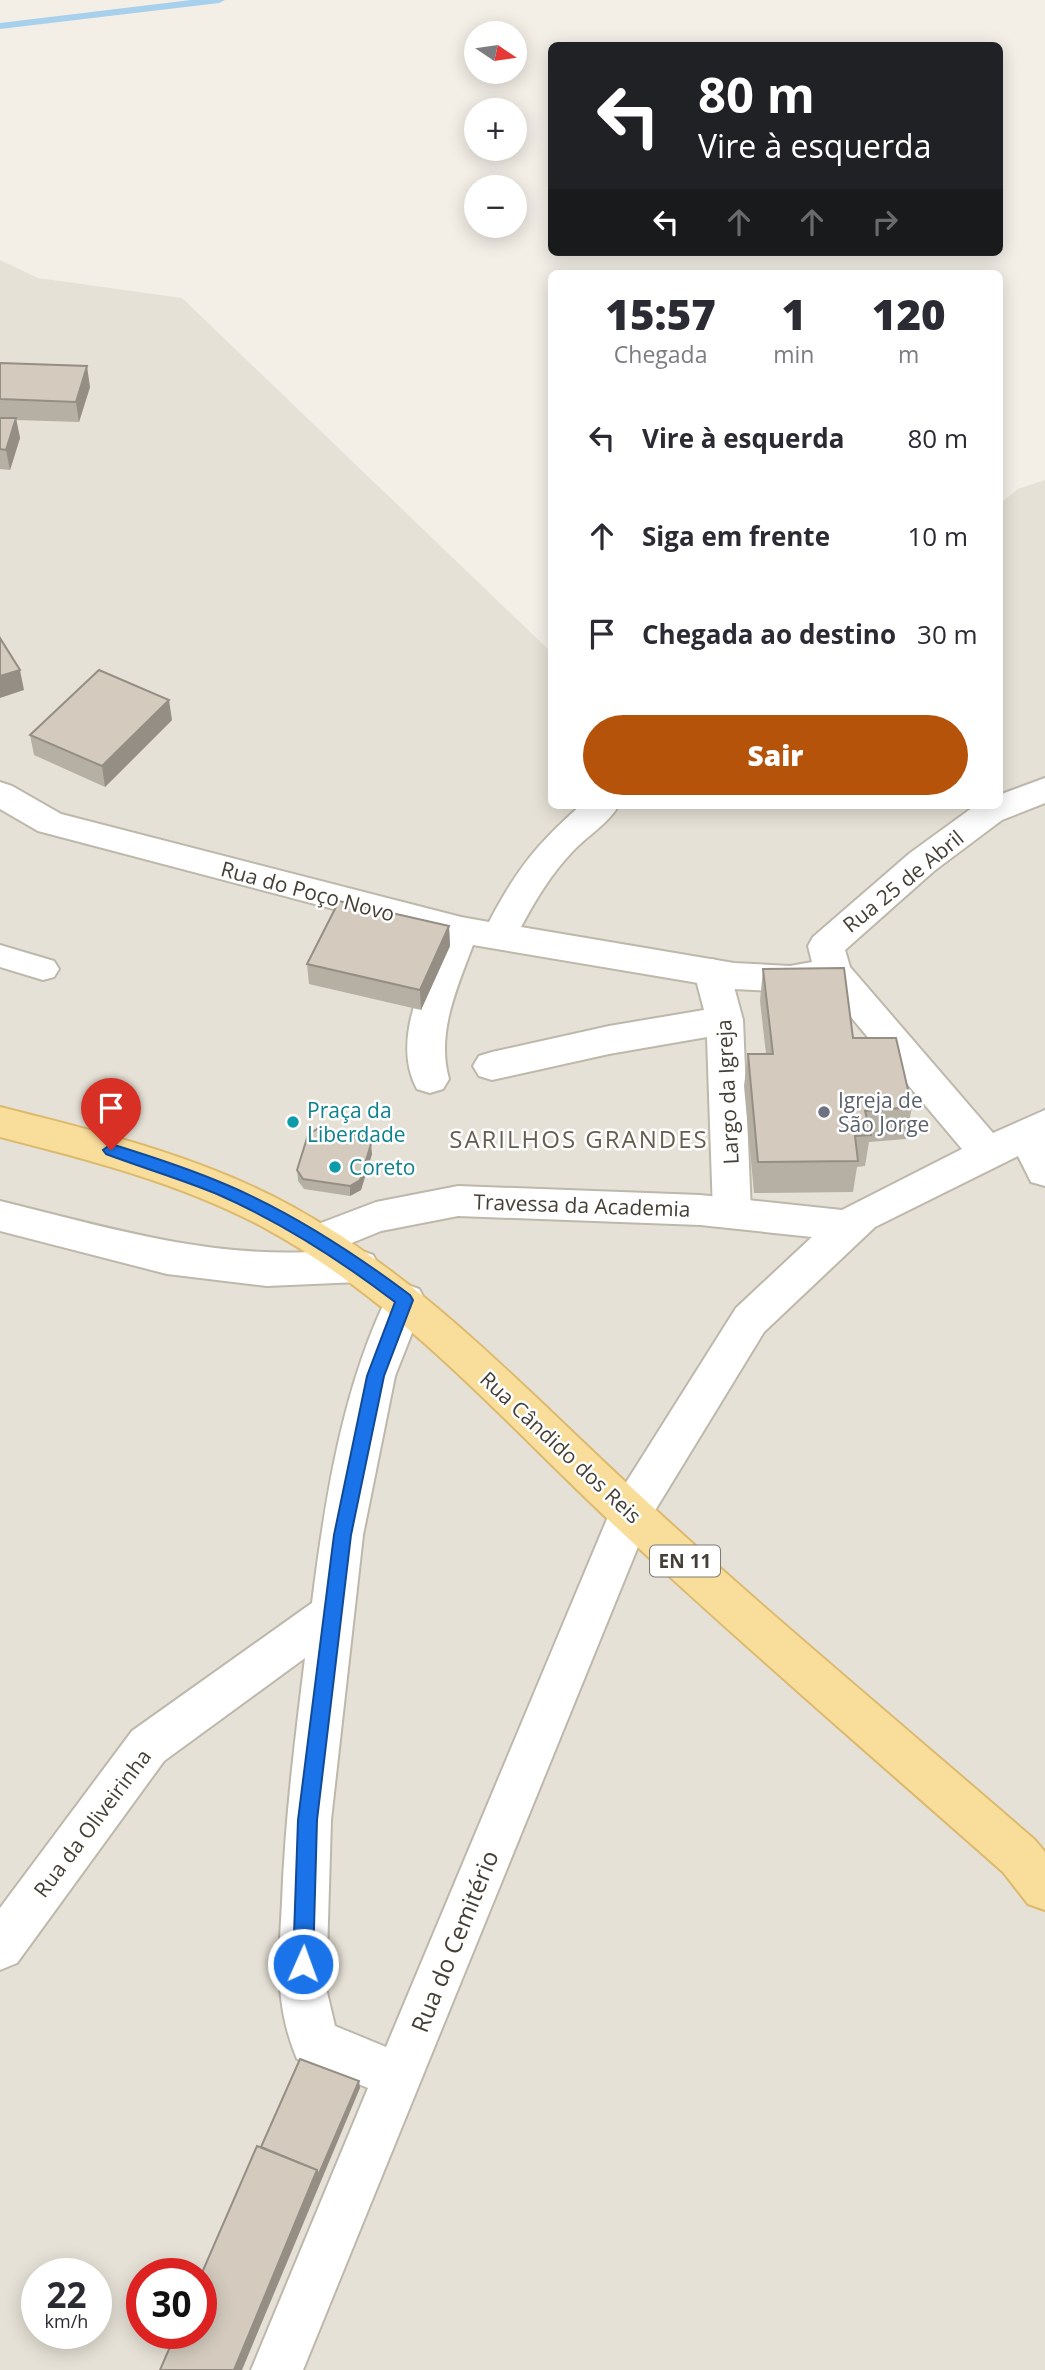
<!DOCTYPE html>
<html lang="pt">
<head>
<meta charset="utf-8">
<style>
	:root { --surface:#fff; --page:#f7f7f7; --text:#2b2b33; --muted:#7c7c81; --accent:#b45309 }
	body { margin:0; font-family:"Open Sans",sans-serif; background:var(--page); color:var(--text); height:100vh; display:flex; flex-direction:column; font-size:26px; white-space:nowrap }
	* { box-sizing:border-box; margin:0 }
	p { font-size:23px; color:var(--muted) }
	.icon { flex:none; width:38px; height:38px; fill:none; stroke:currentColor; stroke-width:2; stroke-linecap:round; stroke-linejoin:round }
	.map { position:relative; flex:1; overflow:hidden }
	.side { position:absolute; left:548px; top:270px; width:455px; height:539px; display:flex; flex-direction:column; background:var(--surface); border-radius:10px; box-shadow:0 4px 18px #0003 }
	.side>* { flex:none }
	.hud { position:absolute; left:548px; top:42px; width:455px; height:214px; border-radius:10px; box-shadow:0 4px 18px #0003; background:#202124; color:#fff; overflow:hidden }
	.needle { width:46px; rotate:103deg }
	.tools { position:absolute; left:464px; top:21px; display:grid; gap:14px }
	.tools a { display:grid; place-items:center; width:63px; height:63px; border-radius:50%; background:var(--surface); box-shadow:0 4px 18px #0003; font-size:35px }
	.speed { position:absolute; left:21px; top:2258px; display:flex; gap:14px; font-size:35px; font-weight:700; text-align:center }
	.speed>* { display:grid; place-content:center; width:91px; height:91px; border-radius:50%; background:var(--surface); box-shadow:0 4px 18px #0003; line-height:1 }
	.speed small { font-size:18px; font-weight:400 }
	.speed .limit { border:10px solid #d22; background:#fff; color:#111 }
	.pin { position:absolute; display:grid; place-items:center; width:60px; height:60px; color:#fff; margin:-72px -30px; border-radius:50% 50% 50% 0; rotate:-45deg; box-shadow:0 0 7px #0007 }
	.pin .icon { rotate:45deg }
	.me { position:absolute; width:77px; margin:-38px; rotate:2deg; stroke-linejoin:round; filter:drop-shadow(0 0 5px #0008) }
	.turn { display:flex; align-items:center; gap:24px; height:147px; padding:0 35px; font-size:32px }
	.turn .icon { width:91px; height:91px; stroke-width:2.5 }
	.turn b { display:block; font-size:49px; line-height:60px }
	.lanes { display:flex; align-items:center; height:66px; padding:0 35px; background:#0003; justify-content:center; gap:35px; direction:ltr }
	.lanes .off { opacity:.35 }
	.eta { display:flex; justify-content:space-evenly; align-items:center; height:119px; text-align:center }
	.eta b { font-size:42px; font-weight:800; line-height:49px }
	.button { display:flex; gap:14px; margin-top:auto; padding:14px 35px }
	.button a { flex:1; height:80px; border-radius:42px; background:var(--accent); color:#fff; font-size:28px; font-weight:800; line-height:80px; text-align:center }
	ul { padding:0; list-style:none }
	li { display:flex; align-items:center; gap:21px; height:98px; padding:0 35px }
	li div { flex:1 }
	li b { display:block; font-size:26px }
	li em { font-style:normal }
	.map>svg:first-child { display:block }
	.residential { fill:#e6e1d6; fill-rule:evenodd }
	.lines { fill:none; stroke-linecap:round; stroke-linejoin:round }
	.stream { fill:#a7d0ec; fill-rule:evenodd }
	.service-casing { stroke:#beb7ab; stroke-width:4 }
	.pedestrian-casing { stroke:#beb7ab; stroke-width:4 }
	.minor-casing { stroke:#beb7ab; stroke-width:4 }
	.primary-casing { stroke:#dcb96c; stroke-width:4 }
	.service { fill:#fff; fill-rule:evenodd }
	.pedestrian { fill:#fff; fill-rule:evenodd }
	.minor { fill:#fff; fill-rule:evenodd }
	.primary { fill:#f8dd9b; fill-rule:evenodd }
	.wall { fill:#b6afa3 }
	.shaded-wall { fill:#948e85 }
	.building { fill:#d4cbbe; stroke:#948e85; stroke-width:2 }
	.route { fill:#1a73e8; stroke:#114b97; stroke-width:2 }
	.worship-dot { fill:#6b7280; stroke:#fff; stroke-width:2.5 }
	.culture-dot { fill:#0f9aa8; stroke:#fff; stroke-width:2.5 }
	.labels { text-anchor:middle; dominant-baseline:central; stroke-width:5; stroke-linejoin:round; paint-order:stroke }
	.shield { fill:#fff; stroke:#7d7973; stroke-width:2 }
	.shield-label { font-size:19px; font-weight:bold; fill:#453f37 }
	.street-label { font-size:21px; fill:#453f37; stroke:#fff }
	.worship-label { font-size:21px; fill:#5b616d; stroke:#fff; text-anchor:start }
	.culture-label { font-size:21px; fill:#0d838f; stroke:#fff; text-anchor:start }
	.quarter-label { font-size:24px; letter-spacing:2px; fill:#675d4f; stroke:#fff }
	.near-street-label { font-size:24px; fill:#453f37; stroke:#fff }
</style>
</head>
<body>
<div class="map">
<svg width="1045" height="2370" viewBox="0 0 1045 2370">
	<rect width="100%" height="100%" fill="#f3efe7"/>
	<!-- residential -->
	<path class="residential" d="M0,260L38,278L182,298L551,652V805H999V504L1018,489L1045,480V2370H0ZM37,2273H96V2333H37ZM142,2273H201V2333H142Z"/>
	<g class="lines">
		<!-- stream -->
		<path class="stream" d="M191,0H225L219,3L0,29V23Z"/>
		<!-- service casing -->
		<g class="service-casing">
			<path id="service" d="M0,945L54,961L59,969L54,977L43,980L0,967Z"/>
		</g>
		<!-- pedestrian casing -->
		<g class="pedestrian-casing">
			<path id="pedestrian" d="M712,959L725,963L730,972L743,1020L751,1213L746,1224L732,1228L718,1224L713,1213L707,1037L609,1054L492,1080L479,1076L473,1066L479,1056L492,1052L609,1026L704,1010L694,972L699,963Z"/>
		</g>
		<!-- minor casing -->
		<g class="minor-casing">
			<path id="minor" d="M1045,778V803L1002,820L934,871L845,950L850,967L993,1133L1045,1110V1186L1031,1182L1018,1156L875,1227L764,1332L648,1522L303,2370H251L368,2088L297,2059C274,2004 279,1960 282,1902C285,1820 295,1740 305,1658L164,1761L17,1963L0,1970V1908L132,1731L312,1603C325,1499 343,1383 391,1289L405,1284L419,1289L425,1300L395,1376L363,1535L331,1820L326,1988L335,2026L386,2047L615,1500L736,1308L812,1237L700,1225L458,1216L381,1231L332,1251L359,1250L373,1255L379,1266L373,1277L359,1282L267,1286L167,1274L0,1231V1201C102,1226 203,1257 309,1252L299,1240L305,1229L376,1202L458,1186L700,1195L842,1210L962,1149L824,985L790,992L734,989L473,945C457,988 436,1033 449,1079L443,1089L430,1093L417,1089C391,1041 423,983 440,937L38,831L0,809V782L12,786L61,814L461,917L489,922C516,870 537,844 581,805H619C608,824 588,835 573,851C551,874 536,899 521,927L734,963L790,966L812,962L808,946L813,937L910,853L976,805H999V795Z"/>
		</g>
		<!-- primary casing -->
		<g class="primary-casing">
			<path id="primary" d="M0,1107C100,1132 203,1157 293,1207C429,1282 532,1397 645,1500C772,1617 905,1727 1035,1840L1045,1852V1910L1028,1904L1003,1872C873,1757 741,1644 615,1526C503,1421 400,1301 263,1227C180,1183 90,1160 0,1137Z"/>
		</g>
		<!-- service -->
		<use href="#service" class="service"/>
		<!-- pedestrian -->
		<use href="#pedestrian" class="pedestrian"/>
		<!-- minor -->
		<use href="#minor" class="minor"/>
		<!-- primary -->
		<use href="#primary" class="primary"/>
	</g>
	<!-- wall -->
	<path class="wall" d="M0,363L90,387L79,422L16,420L20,438L10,470L0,469Z
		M172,720L105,787L34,755L30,735Z
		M449,926L450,946L421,1010L309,984L307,964Z
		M763,969L853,1038L912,1107L906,1139L869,1142L865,1166L857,1167L853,1192L754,1193L744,1086L748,1054H766L760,1001Z
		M372,1154L361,1190L350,1196L304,1189L298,1181L297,1170Z"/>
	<!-- shaded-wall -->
	<path class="shaded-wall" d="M87,366L90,387L79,422L76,402Z
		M16,418L20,438L10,470L6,450Z
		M20,670L24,690L0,698V676Z
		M169,700L172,720L105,787L102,766Z
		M449,926L450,946L421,1010L420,990Z
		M371,1144L372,1154L361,1190L350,1196V1186Z
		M359,2081L360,2088L242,2370H234L317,2170Z"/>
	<!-- building -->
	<path class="building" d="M0,363L87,366L76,402L0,399Z
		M0,418H16L6,450L0,449Z
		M0,638L20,670L0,676Z
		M99,670L169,700L102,766L30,735Z
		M339,901L449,926L420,990L307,964Z
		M844,968L853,1038H896L912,1107L865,1111L871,1135L855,1136L858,1161L758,1162L748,1054H773L763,969Z
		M317,1129L364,1136L371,1144L360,1180L350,1186L303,1179L297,1170L308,1135Z
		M300,2059L359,2081L318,2176L317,2170L261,2147Z
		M257,2146L317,2170L234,2370H160L176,2333H201V2275Z"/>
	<!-- route -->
	<path class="route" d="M111,1144C150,1156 190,1169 227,1185C293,1213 354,1253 410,1295L413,1300L384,1376L351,1535L317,1820L313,1964L310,1971L303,1974L296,1971L293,1964L298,1820L334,1535L367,1376L395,1302C340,1260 281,1222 217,1194C181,1179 143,1168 106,1154L103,1150Z"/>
	<!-- markers -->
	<circle class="worship-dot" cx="824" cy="1112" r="7"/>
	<g class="culture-dot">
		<circle cx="293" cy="1122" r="7"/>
		<circle cx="335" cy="1167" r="7"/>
	</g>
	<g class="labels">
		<!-- shield labels -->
		<rect class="shield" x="650" y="1545.5" width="70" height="31" rx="5"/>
		<g class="shield-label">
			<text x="685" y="1561">EN 11</text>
		</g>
		<!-- street labels -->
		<g class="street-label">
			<text transform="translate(903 881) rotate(-39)">Rua 25 de Abril</text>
			<text transform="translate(308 891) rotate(15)">Rua do Poço Novo</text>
			<text transform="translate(727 1092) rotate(-93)">Largo da Igreja</text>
			<text transform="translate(582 1205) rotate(2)">Travessa da Academia</text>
			<text transform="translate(561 1447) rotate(43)">Rua Cândido dos Reis</text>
			<text transform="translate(92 1823) rotate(-53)">Rua da Oliveirinha</text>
		</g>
		<!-- worship labels -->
		<g class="worship-label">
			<text x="838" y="1100">Igreja de<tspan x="838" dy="24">São Jorge</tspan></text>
		</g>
		<!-- culture labels -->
		<g class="culture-label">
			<text x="307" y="1110">Praça da<tspan x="307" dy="24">Liberdade</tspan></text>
			<text x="349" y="1167">Coreto</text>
		</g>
		<!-- quarter labels -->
		<g class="quarter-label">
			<text x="579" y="1138">SARILHOS GRANDES</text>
		</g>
		<!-- near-street labels -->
		<g class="near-street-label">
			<text transform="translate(454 1941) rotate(-68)">Rua do Cemitério</text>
		</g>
	</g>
</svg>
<div class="tools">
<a><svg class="needle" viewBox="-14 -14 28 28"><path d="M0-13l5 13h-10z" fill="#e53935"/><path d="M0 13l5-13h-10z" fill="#7c7c81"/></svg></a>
<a>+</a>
<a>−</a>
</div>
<div class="speed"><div>22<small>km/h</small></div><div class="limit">30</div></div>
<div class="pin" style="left:111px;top:1150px;background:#d93025"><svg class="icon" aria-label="arrive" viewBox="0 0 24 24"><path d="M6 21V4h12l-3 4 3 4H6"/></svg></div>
<svg class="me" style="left:303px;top:1964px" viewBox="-20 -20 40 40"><circle r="17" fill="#1a73e8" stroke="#fff" stroke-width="3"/><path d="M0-11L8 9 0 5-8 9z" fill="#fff"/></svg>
<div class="hud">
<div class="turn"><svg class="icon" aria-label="left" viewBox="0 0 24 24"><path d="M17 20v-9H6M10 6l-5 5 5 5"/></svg><div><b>80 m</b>Vire à esquerda</div></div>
<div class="lanes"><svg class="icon" aria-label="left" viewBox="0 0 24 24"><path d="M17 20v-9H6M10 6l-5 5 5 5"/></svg><svg class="icon off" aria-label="ahead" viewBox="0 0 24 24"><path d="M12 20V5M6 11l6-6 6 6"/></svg><svg class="icon off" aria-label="ahead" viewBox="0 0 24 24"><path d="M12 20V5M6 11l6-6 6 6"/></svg><svg class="icon off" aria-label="right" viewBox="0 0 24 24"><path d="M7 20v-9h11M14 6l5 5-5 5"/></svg></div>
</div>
<section class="side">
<div class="eta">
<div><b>15:57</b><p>Chegada</p></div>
<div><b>1</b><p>min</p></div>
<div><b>120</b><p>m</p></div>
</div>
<ul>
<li><svg class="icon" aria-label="left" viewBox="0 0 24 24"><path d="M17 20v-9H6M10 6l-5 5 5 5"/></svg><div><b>Vire à esquerda</b></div><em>80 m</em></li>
<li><svg class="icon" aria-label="ahead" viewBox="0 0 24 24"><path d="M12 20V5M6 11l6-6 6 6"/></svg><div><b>Siga em frente</b></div><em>10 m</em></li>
<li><svg class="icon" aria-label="arrive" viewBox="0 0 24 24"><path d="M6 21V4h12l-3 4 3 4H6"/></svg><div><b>Chegada ao destino</b></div><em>30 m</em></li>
</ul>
<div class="button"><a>Sair</a></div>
</section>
</div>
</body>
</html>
